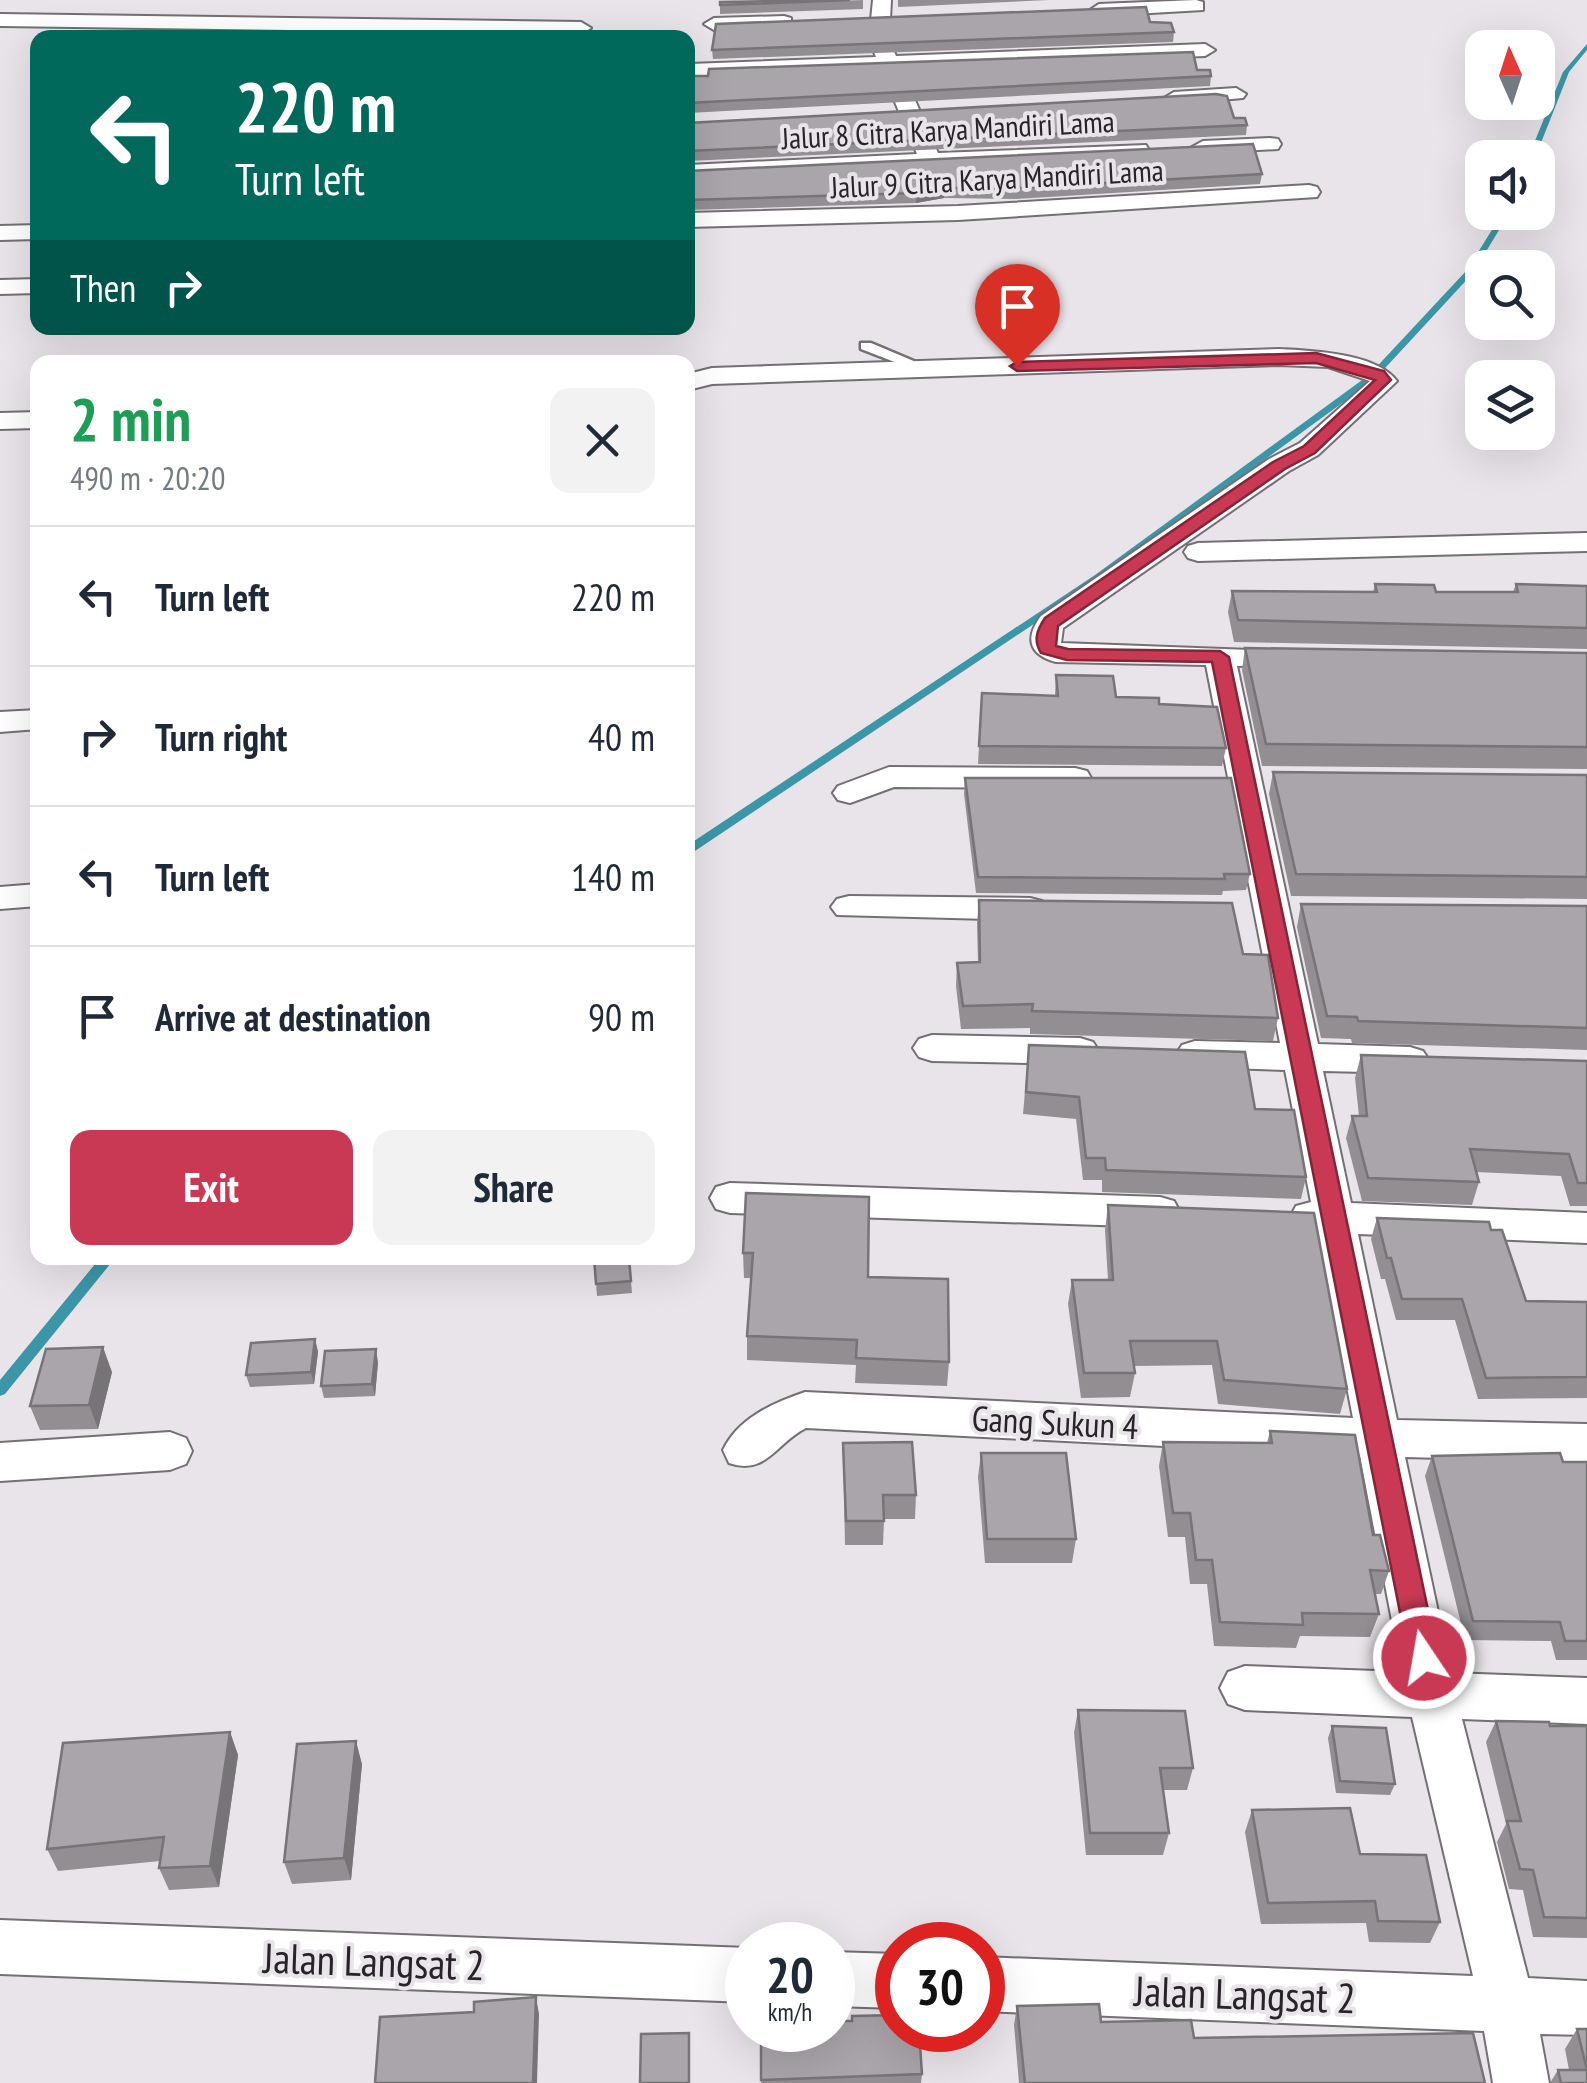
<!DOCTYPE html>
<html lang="en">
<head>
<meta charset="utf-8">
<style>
	:root { --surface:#fff; --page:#f2f2f3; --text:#1f2937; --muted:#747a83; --line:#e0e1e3; --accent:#ca3954 }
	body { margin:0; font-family:"PT Sans Narrow",sans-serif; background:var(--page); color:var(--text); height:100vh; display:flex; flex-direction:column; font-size:38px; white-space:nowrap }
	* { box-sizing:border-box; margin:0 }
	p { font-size:32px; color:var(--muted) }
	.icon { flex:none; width:55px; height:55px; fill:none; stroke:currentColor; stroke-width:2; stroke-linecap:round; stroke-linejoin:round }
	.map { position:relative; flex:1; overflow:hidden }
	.details { position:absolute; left:30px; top:355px; width:665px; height:910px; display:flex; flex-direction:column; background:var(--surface); border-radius:20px; box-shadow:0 10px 40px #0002 }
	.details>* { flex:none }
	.guide { position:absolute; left:30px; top:30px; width:665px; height:305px; border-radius:20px; box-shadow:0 10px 40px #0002; background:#00695c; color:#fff; overflow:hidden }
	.needle { width:65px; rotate:357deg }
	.buttons { position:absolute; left:1465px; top:30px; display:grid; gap:20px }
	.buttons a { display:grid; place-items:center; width:90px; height:90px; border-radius:20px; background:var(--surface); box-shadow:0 10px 40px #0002; font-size:50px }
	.speed { position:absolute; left:725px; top:1922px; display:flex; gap:20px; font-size:50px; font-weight:700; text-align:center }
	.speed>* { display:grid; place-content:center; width:130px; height:130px; border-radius:50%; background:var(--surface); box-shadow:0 10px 40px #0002; line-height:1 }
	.speed small { font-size:25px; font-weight:400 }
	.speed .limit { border:15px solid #d22; background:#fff; color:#111 }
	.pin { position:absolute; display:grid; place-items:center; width:85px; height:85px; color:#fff; margin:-102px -42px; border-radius:50% 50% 50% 0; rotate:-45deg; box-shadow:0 0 10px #0007 }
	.pin .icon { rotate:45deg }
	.me { position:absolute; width:110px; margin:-55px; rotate:348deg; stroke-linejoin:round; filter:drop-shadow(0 0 8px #0008) }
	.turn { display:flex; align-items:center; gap:35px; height:210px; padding:0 40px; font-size:45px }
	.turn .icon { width:130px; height:130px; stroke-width:2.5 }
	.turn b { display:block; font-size:70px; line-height:85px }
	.then { display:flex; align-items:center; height:95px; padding:0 40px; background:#0003; gap:20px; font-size:38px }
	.round { display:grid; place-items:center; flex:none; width:105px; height:105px; border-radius:20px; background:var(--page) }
	.overview { display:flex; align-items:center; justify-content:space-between; height:170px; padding:0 40px }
	h1 { font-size:60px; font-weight:800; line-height:75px; color:#1e9e55 }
	.cta { display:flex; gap:20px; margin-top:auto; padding:20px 40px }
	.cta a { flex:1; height:115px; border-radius:20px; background:var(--accent); color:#fff; font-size:40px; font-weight:800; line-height:115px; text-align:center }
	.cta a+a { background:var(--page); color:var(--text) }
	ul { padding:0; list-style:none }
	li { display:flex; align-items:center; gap:30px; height:140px; padding:0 40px; border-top:2px solid var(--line) }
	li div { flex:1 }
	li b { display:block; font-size:38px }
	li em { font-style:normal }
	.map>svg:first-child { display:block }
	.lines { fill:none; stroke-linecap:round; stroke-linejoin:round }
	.stream { fill:#3b97a8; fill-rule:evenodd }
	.lane-casing { stroke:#736f73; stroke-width:5 }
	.street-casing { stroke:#736f73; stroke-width:4 }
	.lane { fill:#fff; fill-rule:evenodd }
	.street { fill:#fff; fill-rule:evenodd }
	.wall { fill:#928e92 }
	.shaded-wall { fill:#777477 }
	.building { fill:#aaa5aa; stroke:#777477; stroke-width:2.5 }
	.route { fill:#ca3954; stroke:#832537; stroke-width:2.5 }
	.labels { text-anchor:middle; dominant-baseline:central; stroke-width:8; stroke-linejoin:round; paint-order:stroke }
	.far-street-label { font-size:30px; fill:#262426; stroke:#e9e4e9 }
	.street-label { font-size:35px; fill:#262426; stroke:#e9e4e9 }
	.near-street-label { font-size:42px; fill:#262426; stroke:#e9e4e9 }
</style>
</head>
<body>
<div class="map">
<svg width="1587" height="2083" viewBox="0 0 1587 2083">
	<rect width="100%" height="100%" fill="#e9e4e9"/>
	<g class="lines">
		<!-- stream -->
		<path class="stream" d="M1587,44V50L1569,72L1535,158H1528L1563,72Z
			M1503,212H1510L1473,273L1375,379L1101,579L692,853H688V845L1095,575L1369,375L1467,270Z
			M100,1258H115L5,1394L0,1396V1380Z"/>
		<!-- lane casing -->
		<g class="lane-casing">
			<path id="lane" d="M861,343H871L935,370L923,373L861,349Z"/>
		</g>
		<!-- street casing -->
		<g class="street-casing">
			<path id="street" d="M873,0H891L889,40L896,56L1205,44L1215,50L1205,56L901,68L938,153L1146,145L1149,150L1138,156L688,178V165L917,154L881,69L688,76L689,64L876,57L869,40Z
				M1196,0L1203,2V10L1099,16L1090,10L1099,4Z
				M0,14L581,22L591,28L581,34L0,26Z
				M784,16L791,18V26L714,30L704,24L714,18Z
				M1236,88L1246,94L1243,98L1174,104L1164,98L1174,92Z
				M1270,138L1278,139L1281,144L1278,149L1203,153L1192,147L1203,141Z
				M1309,185L1317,187L1320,192L1317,197L958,220L688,227V213L958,206Z
				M38,225V239L0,240V226Z
				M38,279V293L0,294V280Z
				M1280,349C1313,351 1376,353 1397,381L1318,455L1289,471L1063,628L1061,643L1306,652L1310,658L1306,664L1237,666L1318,1044L1410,1047L1423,1051L1429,1060L1423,1069L1410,1073L1323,1071L1351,1203L1587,1213V1243L1358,1234L1397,1420L1587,1424V1462L1405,1457L1451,1673L1587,1678V1724L1462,1719L1528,1978L1587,1981V2035L1540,2034L1549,2083H1493L1484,2031L982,2011V1957L1473,1976L1412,1717L1245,1710L1228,1704L1220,1688L1228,1672L1245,1666L1402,1672L1360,1456L806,1428C776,1443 766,1476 729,1463L723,1450C738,1418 773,1403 805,1392L1353,1418L1317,1233L1296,1228L1290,1217L1296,1206L1311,1202L1285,1070L1195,1067L1182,1063L1176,1054L1182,1045L1195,1041L1280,1043L1206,665L1056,662C1028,655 1025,637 1041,616L1269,459L1300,443L1370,381L1328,367L1280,365L712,384L688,390V374L712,368Z
				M38,412V428L0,429V413Z
				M1587,533V551L1198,561L1188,558L1184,552L1188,546L1198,543Z
				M38,710V729L0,732V712Z
				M889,767L1075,768L1087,771L1091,778L1087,785L1075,788L894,787L850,803L838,800L833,793L838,786Z
				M38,884V906L0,909V887Z
				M849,896L1030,898L1042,901L1048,909L1042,917L1030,920L837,915L831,907L837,899Z
				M932,1035L1080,1038L1093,1042L1099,1051L1093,1060L1080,1064L932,1061L919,1057L913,1048L919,1039Z
				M730,1183L1160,1197L1174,1201L1180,1212L1174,1223L1160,1227L730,1213L716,1209L710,1198L716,1187Z
				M170,1432L186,1438L192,1451L186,1464L170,1470L0,1481V1443Z
				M0,1920L748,1948V2002L0,1974Z
				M832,1952L898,1954V2008L832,2006Z"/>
		</g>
		<!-- lane -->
		<use href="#lane" class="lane"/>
		<!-- street -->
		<use href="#street" class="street"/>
	</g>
	<!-- wall -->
	<path class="wall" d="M863,0V9L720,14V5Z
		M898,0H1049L898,7Z
		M1150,22L1174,32L1173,42L713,59L712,50Z
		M1197,70L1211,76L1210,86L688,113V115V76Z
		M1234,118L1247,125L1246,135L688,161V163V123Z
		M688,171L1262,174L1260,184L1016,199L944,198L916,203L688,210Z
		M1375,584L1436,592H1513L1516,584L1587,586V649L1234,642L1228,612L1232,591L1373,592Z
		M1245,648L1587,653V769L1262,766L1242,670Z
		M1056,675L1116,697L1159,704L1226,748L1222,766L978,764L982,693L1055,696Z
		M1273,772L1587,775V899L1291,896L1269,794Z
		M965,778L1250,874L1246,890L1223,891L1222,895L976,893L964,794Z
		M979,900L1243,954L1278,1018L1273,1041L1030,1034V1028L961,1029L956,986L957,963L978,962L977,923Z
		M1301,904L1587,906V1050L1352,1043L1351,1039L1321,1038L1297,927Z
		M1029,1045L1255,1109L1306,1177L1301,1199L1102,1192V1180H1083L1076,1119L1023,1114Z
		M1361,1055L1587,1061V1206H1570L1561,1176L1476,1172L1479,1182L1472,1205L1362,1201L1346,1138L1352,1116H1359L1355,1078Z
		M746,1193L868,1277L949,1362L947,1386L855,1383L856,1365L747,1360V1336L751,1278H744L743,1253Z
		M1108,1205L1347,1389L1340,1414L1218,1404L1212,1365L1134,1366L1135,1373L1130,1397L1081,1398L1068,1304L1072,1280H1108L1105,1230Z
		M1377,1218L1491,1230L1526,1301L1587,1302V1398L1478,1399L1455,1320H1396L1385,1279H1381L1371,1239Z
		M594,1258H629L632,1293L597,1296Z
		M315,1339L318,1352L314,1384L250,1387L246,1375Z
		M378,1362L375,1396L324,1398L321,1386Z
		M112,1372L98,1429L40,1430L30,1406Z
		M1270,1431L1373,1535L1389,1571L1381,1594H1375L1379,1614L1370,1637L1300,1636L1296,1648L1214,1646L1207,1584H1190L1185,1537H1168L1159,1466L1163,1442L1267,1443Z
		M843,1443L916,1495L915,1519H884L883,1545H845Z
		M981,1453L1076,1539L1072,1563H985L978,1477Z
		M1432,1456L1587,1462V1660H1556L1551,1641L1465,1640L1425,1476Z
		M1078,1710L1193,1768L1187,1790H1163L1169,1833L1163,1855H1086L1074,1733Z
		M1496,1721L1550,1726H1587V1938L1533,1937L1523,1890L1509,1889L1497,1842L1506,1824L1486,1742Z
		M1332,1726L1395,1784L1390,1795L1336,1793L1328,1738Z
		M230,1732L238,1755L219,1887L169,1890L159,1868L160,1861L58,1871L47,1849Z
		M362,1764L351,1880L292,1884L284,1862Z
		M1252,1810L1360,1854L1440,1922L1430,1943L1369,1942L1366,1923L1261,1924L1245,1832Z
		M1017,2006L1194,2038L1485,2083H1019L1014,2025Z
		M852,2021L922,2074L921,2083H761V2030Z
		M1577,2029H1587V2083H1550L1558,2070H1569L1565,2049Z"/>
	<!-- shaded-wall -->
	<path class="shaded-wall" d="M944,188V198L916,203L917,193Z
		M315,1339L318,1352L314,1384L311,1372Z
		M103,1347L112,1372L98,1429L89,1405Z
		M376,1349L378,1362L375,1396L372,1384Z
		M230,1732L238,1755L219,1887L210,1866Z
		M356,1741L362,1764L351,1880L344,1858Z
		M536,1997L539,2014L537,2083H533Z"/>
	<!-- building -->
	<path class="building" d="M850,0L720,5V2Z
		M1146,7L1150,22L1171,23L1174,32L712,50L716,24Z
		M1193,52L1197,70H1210L1211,76L688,103V76H708L709,69Z
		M1216,94L1227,96L1234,118H1245L1247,125L688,151V123Z
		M1253,144L1262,174L1017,188H944L917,193L688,200V171Z
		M1375,584L1434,585L1436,592H1518L1516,584L1587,586V628L1238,620L1232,591L1377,592Z
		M1245,648L1587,653V747L1266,744Z
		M1056,675L1113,676L1116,697L1159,698V704L1217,707L1226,748L979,746L982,693L1058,696Z
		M1273,772L1587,775V877L1296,874Z
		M965,778H1231L1250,874H1224L1225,879L978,877Z
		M979,900L1232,903L1243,954L1268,955L1278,1018L1032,1011L1033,1004L963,1006L957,963L980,962Z
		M1301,904L1587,906V1028L1358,1021L1357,1017L1327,1016Z
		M1029,1045L1245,1052L1255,1109L1294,1110L1306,1177L1106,1170L1105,1158H1086L1079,1097L1026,1092Z
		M1361,1055L1587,1061V1183H1578L1569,1154L1470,1149L1479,1182L1368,1178L1352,1116H1367Z
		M746,1193L869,1197L868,1277L948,1279L949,1362L856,1358L857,1340L747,1336L753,1253H743Z
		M1108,1205L1314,1213L1347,1389L1224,1380L1217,1341H1130L1135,1373H1084L1072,1280H1113Z
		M1377,1218L1489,1222L1491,1230H1502L1526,1301L1587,1302V1377L1486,1378L1462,1299H1402L1391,1258H1387Z
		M594,1258H629L631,1281L596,1284Z
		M315,1339L311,1372L246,1375L251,1343Z
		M103,1347L89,1405L30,1406L46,1349Z
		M376,1349L372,1384L321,1386L325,1351Z
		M1270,1431L1355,1435L1373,1535H1380L1389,1571L1370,1570L1379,1614L1302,1613L1303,1625L1220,1622L1212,1560H1196L1190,1513H1173L1163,1442L1272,1443Z
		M912,1442L916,1495H883L884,1521H846L843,1443Z
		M981,1453H1066L1076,1539H987Z
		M1560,1453L1563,1462H1587V1641H1565L1560,1622L1473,1621L1432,1456Z
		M1078,1710L1185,1711L1193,1768H1160L1169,1833H1090Z
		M1496,1721L1549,1722L1550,1726H1587V1918L1544,1917L1533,1870L1520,1869L1507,1821H1521Z
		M1332,1726L1386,1728L1395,1784L1340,1781Z
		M230,1732L210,1866L159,1868L164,1837L47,1849L63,1743Z
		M356,1741L344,1858L284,1862L297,1744Z
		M1350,1808L1360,1854L1426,1855L1440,1922L1378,1921L1375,1901L1268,1903L1252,1810Z
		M536,1997L533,2083H375L380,2017L474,2012V2002Z
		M1099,2004L1101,2022L1191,2020L1194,2038L1473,2033L1485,2083H1025L1017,2006Z
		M898,2015V2030H919L922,2074L761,2080V2030H832V2021H852V2016Z
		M1577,2029H1587V2083H1561L1558,2070H1587Z
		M689,2033V2083H640L641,2034Z"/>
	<!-- route -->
	<path class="route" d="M1316,353L1384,371L1391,380L1315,453L1285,469L1058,626L1056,646L1068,649L1220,651L1229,657L1438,1658L1434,1667L1424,1671L1413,1667L1409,1658L1212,662L1067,660L1041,653C1033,640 1037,630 1045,618L1273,462L1304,446L1375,380L1316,363L1017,371L1010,366L1017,362Z"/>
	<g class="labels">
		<!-- far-street labels -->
		<g class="far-street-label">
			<text transform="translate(948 129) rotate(-3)">Jalur 8 Citra Karya Mandiri Lama</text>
			<text transform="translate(997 178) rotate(-3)">Jalur 9 Citra Karya Mandiri Lama</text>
		</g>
		<!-- street labels -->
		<g class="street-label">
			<text transform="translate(1055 1422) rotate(3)">Gang Sukun 4</text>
		</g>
		<!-- near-street labels -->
		<g class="near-street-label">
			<text transform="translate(374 1961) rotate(2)">Jalan Langsat 2</text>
			<text transform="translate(1245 1994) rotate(2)">Jalan Langsat 2</text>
		</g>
	</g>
</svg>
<div class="buttons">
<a><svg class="needle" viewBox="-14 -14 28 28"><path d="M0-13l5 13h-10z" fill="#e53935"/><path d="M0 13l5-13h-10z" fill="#747a83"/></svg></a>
<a><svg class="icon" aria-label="sound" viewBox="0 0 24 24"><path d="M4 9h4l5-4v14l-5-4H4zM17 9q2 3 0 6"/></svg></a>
<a><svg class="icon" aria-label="search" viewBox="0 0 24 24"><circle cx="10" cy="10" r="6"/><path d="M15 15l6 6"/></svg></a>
<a><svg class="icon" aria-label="layers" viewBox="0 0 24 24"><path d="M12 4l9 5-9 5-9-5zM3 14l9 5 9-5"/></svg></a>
</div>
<div class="speed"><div>20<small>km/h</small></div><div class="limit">30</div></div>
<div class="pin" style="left:1017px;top:366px;background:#d93025"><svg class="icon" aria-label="arrive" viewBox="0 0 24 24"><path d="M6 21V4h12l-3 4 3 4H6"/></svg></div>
<svg class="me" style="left:1424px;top:1658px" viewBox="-20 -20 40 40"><circle r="17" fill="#ca3954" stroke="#fff" stroke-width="3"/><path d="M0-11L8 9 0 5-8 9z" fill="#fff"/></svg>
<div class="guide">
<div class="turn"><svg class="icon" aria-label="left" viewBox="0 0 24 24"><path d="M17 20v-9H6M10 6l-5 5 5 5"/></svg><div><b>220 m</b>Turn left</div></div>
<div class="then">Then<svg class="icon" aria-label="right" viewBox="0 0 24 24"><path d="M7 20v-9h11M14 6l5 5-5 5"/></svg></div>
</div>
<section class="details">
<div class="overview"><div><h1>2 min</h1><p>490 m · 20:20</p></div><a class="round"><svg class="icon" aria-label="close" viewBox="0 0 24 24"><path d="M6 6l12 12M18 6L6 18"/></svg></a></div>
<ul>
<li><svg class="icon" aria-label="left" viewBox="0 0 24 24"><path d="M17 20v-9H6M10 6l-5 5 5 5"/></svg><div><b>Turn left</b></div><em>220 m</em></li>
<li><svg class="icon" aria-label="right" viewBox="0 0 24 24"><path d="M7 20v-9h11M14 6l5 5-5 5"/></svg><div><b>Turn right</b></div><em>40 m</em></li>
<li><svg class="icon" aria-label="left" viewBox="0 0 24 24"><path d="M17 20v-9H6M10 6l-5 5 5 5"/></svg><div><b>Turn left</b></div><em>140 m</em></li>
<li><svg class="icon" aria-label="arrive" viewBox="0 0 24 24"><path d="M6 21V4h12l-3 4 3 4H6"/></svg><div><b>Arrive at destination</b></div><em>90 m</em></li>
</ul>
<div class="cta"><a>Exit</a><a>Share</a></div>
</section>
</div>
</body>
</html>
